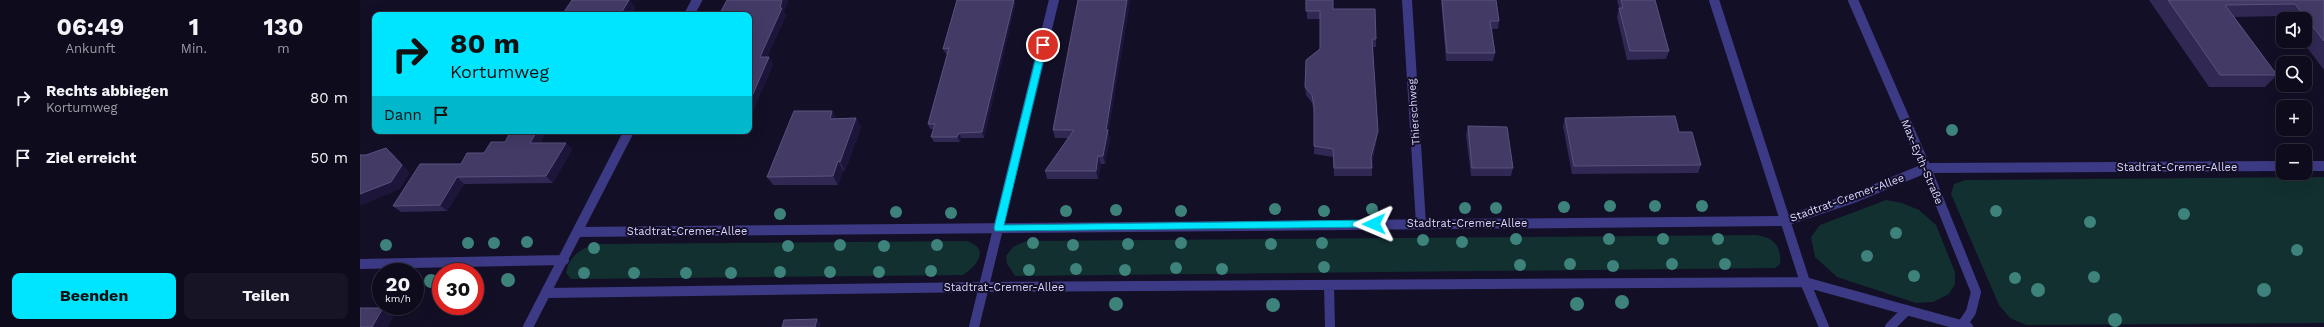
<!DOCTYPE html>
<html lang="de">
<head>
<meta charset="utf-8">
<style>
	:root { --surface:#0e0b1c; --page:#171425; --text:#f1f3f6; --muted:#9b9ba3; --line:#2e2b3b; --accent:#00e5ff }
	body { margin:0; font-family:"Work Sans",sans-serif; background:var(--page); color:var(--text); height:100vh; display:flex; flex-direction:column; font-size:15px; white-space:nowrap }
	* { box-sizing:border-box; margin:0 }
	p { font-size:13px; color:var(--muted) }
	.icon { flex:none; width:22px; height:22px; fill:none; stroke:currentColor; stroke-width:2; stroke-linecap:round; stroke-linejoin:round }
	.map { position:relative; flex:1; overflow:hidden }
	.panel { display:flex; flex-direction:column; background:var(--surface); width:360px }
	.panel>* { flex:none }
	.banner { position:absolute; left:12px; top:12px; width:380px; height:122px; border-radius:8px; box-shadow:0 4px 16px #0002,0 0 0 1px var(--line); background:#00e5ff; color:#111; overflow:hidden }
	.controls { position:absolute; left:1916px; top:12px; display:grid; gap:8px }
	.controls a { display:grid; place-items:center; width:36px; height:36px; border-radius:8px; background:var(--surface); box-shadow:0 4px 16px #0002,0 0 0 1px var(--line); font-size:20px }
	.speed { position:absolute; left:12px; top:263px; display:flex; gap:8px; font-size:20px; font-weight:700; text-align:center }
	.speed>* { display:grid; place-content:center; width:52px; height:52px; border-radius:50%; background:var(--surface); box-shadow:0 4px 16px #0002,0 0 0 1px var(--line); line-height:1 }
	.speed small { font-size:10px; font-weight:400 }
	.speed .limit { border:6px solid #d22; background:#fff; color:#111 }
	.pin { position:absolute; display:grid; place-items:center; width:34px; height:34px; color:#fff; margin:-17px; border:2px solid #fff; border-radius:50%; box-shadow:0 1px 4px #0007 }
	.me { position:absolute; width:44px; margin:-22px; rotate:269deg; stroke-linejoin:round; filter:drop-shadow(0 0 3px #0008) }
	.turn { display:flex; align-items:center; gap:14px; height:84px; padding:0 12px; font-size:18px }
	.turn .icon { width:52px; height:52px; stroke-width:2.5 }
	.turn b { display:block; font-size:28px; line-height:34px }
	.then { display:flex; align-items:center; height:38px; padding:0 12px; background:#0003; gap:8px; font-size:15px }
	.eta { display:flex; justify-content:space-evenly; align-items:center; height:68px; text-align:center }
	.eta b { font-size:24px; font-weight:700; line-height:28px }
	.action { display:flex; gap:8px; margin-top:auto; padding:8px 12px }
	.action a { flex:1; height:46px; border-radius:8px; background:var(--accent); color:#111; font-size:16px; font-weight:700; line-height:46px; text-align:center }
	.action a+a { background:var(--page); color:var(--text) }
	ul { padding:0; list-style:none }
	li { display:flex; align-items:center; gap:12px; height:60px; padding:0 12px }
	li div { flex:1 }
	li b { display:block; font-size:15px }
	li em { font-style:normal }
	main { display:flex; flex:1; min-height:0 }
	.map>svg:first-child { display:block }
	.green { fill:#12302f }
	.lines { fill:none; stroke-linecap:round; stroke-linejoin:round }
	.minor { stroke:#3d3a85; stroke-width:10 }
	.tree { fill:#3d827b }
	.wall { fill:#312854 }
	.shaded-wall { fill:#1d163a }
	.building { fill:#433a66; stroke:#5a527e }
	.route { fill:#00e5ff; stroke:#0095a6 }
	.labels { text-anchor:middle; dominant-baseline:central; stroke-width:4; stroke-linejoin:round; paint-order:stroke }
	.street-label { font-size:11px; fill:#d9d4ff; stroke:#130f26 }
</style>
</head>
<body>
<main>
<section class="panel">
<div class="eta">
<div><b>06:49</b><p>Ankunft</p></div>
<div><b>1</b><p>Min.</p></div>
<div><b>130</b><p>m</p></div>
</div>
<ul>
<li><svg class="icon" aria-label="right" viewBox="0 0 24 24"><path d="M7 20v-9h11M14 6l5 5-5 5"/></svg><div><b>Rechts abbiegen</b><p>Kortumweg</p></div><em>80 m</em></li>
<li><svg class="icon" aria-label="arrive" viewBox="0 0 24 24"><path d="M6 21V4h12l-3 4 3 4H6"/></svg><div><b>Ziel erreicht</b></div><em>50 m</em></li>
</ul>
<div class="action"><a>Beenden</a><a>Teilen</a></div>
</section>
<div class="map">
<svg width="1964" height="327" viewBox="0 0 1964 327">
	<rect width="100%" height="100%" fill="#130f26"/>
	<!-- green -->
	<path class="green" d="M1964,177V323L1666,325L1650,318L1639,305L1591,194L1594,184L1605,180Z
		M1526,200L1542,203L1559,210L1576,225L1595,272V284L1589,294L1573,302L1556,303L1477,277L1455,257L1451,237L1460,225Z
		M1394,235C1412,236 1422,245 1420,264L1415,268L655,276L647,264L646,256L653,247L666,241Z
		M607,241C630,249 618,265 603,275L219,279H211L206,273C209,256 221,248 237,244Z"/>
	<g class="lines">
		<!-- minor -->
		<path class="minor" d="M1047,0L1061,224
			M1354,0L1445,282L1464,327
			M1493,0L1566,168L1616,292L1611,312L1602,325
			M329,15L337,0
			M1945,166H1964
			M217,232L1425,221L1496,197L1566,168L1923,166
			M0,264L204,260
			M969,285L970,327
			M187,293L623,287L1445,282L1608,327
			M168,327L269,131
			M614,327L694,0
			M1530,327L1547,310"/>
	</g>
	<!-- trees -->
	<g class="tree">
		<circle cx="1592" cy="130" r="6"/>
		<circle cx="1250" cy="206" r="6"/>
		<circle cx="1295" cy="206" r="6"/>
		<circle cx="1342" cy="206" r="6"/>
		<circle cx="1204" cy="207" r="6"/>
		<circle cx="1105" cy="208" r="6"/>
		<circle cx="1136" cy="208" r="6"/>
		<circle cx="915" cy="209" r="6"/>
		<circle cx="1012" cy="209" r="6"/>
		<circle cx="756" cy="210" r="6"/>
		<circle cx="706" cy="211" r="6"/>
		<circle cx="821" cy="211" r="6"/>
		<circle cx="964" cy="211" r="6"/>
		<circle cx="1636" cy="211" r="6"/>
		<circle cx="536" cy="212" r="6"/>
		<circle cx="591" cy="213" r="6"/>
		<circle cx="420" cy="214" r="6"/>
		<circle cx="1824" cy="214" r="6"/>
		<circle cx="1730" cy="222" r="6"/>
		<circle cx="1536" cy="233" r="6"/>
		<circle cx="1156" cy="239" r="6"/>
		<circle cx="1249" cy="239" r="6"/>
		<circle cx="1303" cy="239" r="6"/>
		<circle cx="1358" cy="239" r="6"/>
		<circle cx="1063" cy="240" r="6"/>
		<circle cx="167" cy="242" r="6"/>
		<circle cx="1102" cy="242" r="6"/>
		<circle cx="108" cy="243" r="6"/>
		<circle cx="134" cy="243" r="6"/>
		<circle cx="673" cy="243" r="6"/>
		<circle cx="821" cy="243" r="6"/>
		<circle cx="962" cy="243" r="6"/>
		<circle cx="768" cy="244" r="6"/>
		<circle cx="911" cy="244" r="6"/>
		<circle cx="26" cy="245" r="6"/>
		<circle cx="480" cy="245" r="6"/>
		<circle cx="577" cy="245" r="6"/>
		<circle cx="713" cy="245" r="6"/>
		<circle cx="428" cy="246" r="6"/>
		<circle cx="524" cy="246" r="6"/>
		<circle cx="234" cy="248" r="6"/>
		<circle cx="1937" cy="250" r="6"/>
		<circle cx="1507" cy="256" r="6"/>
		<circle cx="1210" cy="264" r="6"/>
		<circle cx="1312" cy="264" r="6"/>
		<circle cx="1365" cy="264" r="6"/>
		<circle cx="1160" cy="265" r="6"/>
		<circle cx="1253" cy="266" r="6"/>
		<circle cx="964" cy="267" r="6"/>
		<circle cx="816" cy="268" r="6"/>
		<circle cx="716" cy="269" r="6"/>
		<circle cx="862" cy="269" r="6"/>
		<circle cx="669" cy="270" r="6"/>
		<circle cx="765" cy="270" r="6"/>
		<circle cx="571" cy="271" r="6"/>
		<circle cx="420" cy="272" r="6"/>
		<circle cx="470" cy="272" r="6"/>
		<circle cx="519" cy="272" r="6"/>
		<circle cx="224" cy="273" r="6"/>
		<circle cx="274" cy="273" r="6"/>
		<circle cx="326" cy="273" r="6"/>
		<circle cx="371" cy="273" r="6"/>
		<circle cx="1554" cy="276" r="6"/>
		<circle cx="1734" cy="277" r="6"/>
		<circle cx="1655" cy="278" r="6"/>
		<circle cx="148" cy="280" r="7"/>
		<circle cx="71" cy="281" r="7"/>
		<circle cx="1678" cy="290" r="7"/>
		<circle cx="1904" cy="290" r="7"/>
		<circle cx="1262" cy="302" r="7"/>
		<circle cx="756" cy="304" r="7"/>
		<circle cx="1217" cy="304" r="7"/>
		<circle cx="913" cy="305" r="7"/>
		<circle cx="1755" cy="320" r="7"/>
	</g>
	<!-- wall -->
	<path class="wall" d="M654,0L655,5L624,138H601L600,142H574L571,137L574,129H570L568,124L588,54H586L583,49Z
		M946,0L973,9L1016,39V47H1013L1017,138L1012,163V176H974L973,157L954,154V113L952,103L946,95L945,87L960,49V19H947Z
		M1081,0H1136L1139,21L1138,29H1132L1135,53L1133,61H1086Z
		M1257,0H1295L1309,51L1306,59L1267,60L1257,17L1259,8Z
		M1789,0H1964V70L1942,41H1945V19H1925L1923,16L1874,17L1917,75L1905,87H1849Z
		M770,1L748,133L750,138L745,164H741L738,179H687L685,171L708,138H695L693,130Z
		M424,12L426,15L407,57H409L413,64L392,113H389V15Z
		M472,111L476,119L496,118L501,127L485,171L483,170L478,185H413L407,177Z
		M1205,118L1319,132L1341,165L1338,173L1212,174L1203,126Z
		M1108,126L1153,168L1151,176H1111L1106,135Z
		M151,131H186L180,143L212,149L193,183L104,184L87,211L41,212L33,206L124,153L145,142Z"/>
	<!-- shaded-wall -->
	<path class="shaded-wall" d="M269,0H270L276,8L272,15H260Z
		M422,0H429L424,12L426,15L404,64L400,57Z
		M654,0L655,5L624,138L622,132Z
		M767,0H770V1L748,133L750,138L745,164L743,156L746,130Z
		M409,57L413,64L392,113L389,109V103Z
		M472,111L477,120L470,119Z
		M496,118L501,127L485,171L480,162Z
		M177,131H186L176,149L170,143Z
		M1018,131L1017,138L1011,165V157Z
		M599,133L601,138L600,142L597,137Z
		M206,143L212,149L193,183L186,176Z
		M26,148L35,155L50,173L40,189L0,206V194Z
		M738,156L741,164L738,179L736,171Z
		M478,161L483,170L478,185L473,176Z
		M97,177L104,184L87,211L80,205Z
		M23,308L34,316L28,327H12Z
		M457,319L461,324L460,327H455Z"/>
	<!-- building -->
	<path class="building" d="M212,0H269L260,15H202Z
		M367,0H422L420,8H422L400,57H409L389,103V15H359Z
		M597,0H654L622,132L599,133L597,137H571L575,124H568L589,48L583,49Z
		M718,0H767L746,130H748L743,156H738L736,171H685L714,130H693Z
		M946,0H973V9H1015L1016,39H1012L1018,131L1011,157L1012,168H974L973,149L954,146V106L952,95L945,87L946,60L960,49V11H946Z
		M1082,0H1136L1139,21H1130L1135,53H1087Z
		M1261,0H1295L1309,51H1270L1259,8H1263Z
		M1808,0H1964V41L1935,4L1865,5L1917,75H1860Z
		M434,111H472L470,119L496,118L480,162L478,161L473,176L407,177Z
		M1315,116L1319,132H1332L1341,165L1214,166L1205,118Z
		M1108,126L1147,127L1153,168H1112Z
		M151,131H177L170,143H206L186,176L97,177L80,205L33,206L60,164H101L107,153H124L131,142H145Z
		M26,148L42,165L31,182L0,194V155H6Z
		M0,308H23L12,327H0Z
		M457,319L455,327H422L424,320Z"/>
	<!-- route -->
	<path class="route" d="M683,42L687,45L644,225L1014,220L1018,221V227L635,231L634,228L679,45Z"/>
	<g class="labels">
		<!-- street labels -->
		<g class="street-label">
			<text transform="translate(1054 112) rotate(-94)">Thierschweg</text>
			<text transform="translate(1562 162) rotate(67)">Max-Eyth-Straße</text>
			<text x="1817" y="167">Stadtrat-Cremer-Allee</text>
			<text transform="translate(1487 198) rotate(-20)">Stadtrat-Cremer-Allee</text>
			<text x="1107" y="223">Stadtrat-Cremer-Allee</text>
			<text x="327" y="231">Stadtrat-Cremer-Allee</text>
			<text x="644" y="287">Stadtrat-Cremer-Allee</text>
		</g>
	</g>
</svg>
<div class="controls">
<a><svg class="icon" aria-label="sound" viewBox="0 0 24 24"><path d="M4 9h4l5-4v14l-5-4H4zM17 9q2 3 0 6"/></svg></a>
<a><svg class="icon" aria-label="search" viewBox="0 0 24 24"><circle cx="10" cy="10" r="6"/><path d="M15 15l6 6"/></svg></a>
<a>+</a>
<a>−</a>
</div>
<div class="speed"><div>20<small>km/h</small></div><div class="limit">30</div></div>
<div class="pin" style="left:683px;top:45px;background:#d93025"><svg class="icon" aria-label="arrive" viewBox="0 0 24 24"><path d="M6 21V4h12l-3 4 3 4H6"/></svg></div>
<svg class="me" style="left:1014px;top:224px" viewBox="-20 -20 40 40"><path d="M0-17L14 15 0 8-14 15z" fill="#00e5ff" stroke="#fff" stroke-width="4"/></svg>
<div class="banner">
<div class="turn"><svg class="icon" aria-label="right" viewBox="0 0 24 24"><path d="M7 20v-9h11M14 6l5 5-5 5"/></svg><div><b>80 m</b>Kortumweg</div></div>
<div class="then">Dann<svg class="icon" aria-label="arrive" viewBox="0 0 24 24"><path d="M6 21V4h12l-3 4 3 4H6"/></svg></div>
</div>
</div>
</main>
</body>
</html>
